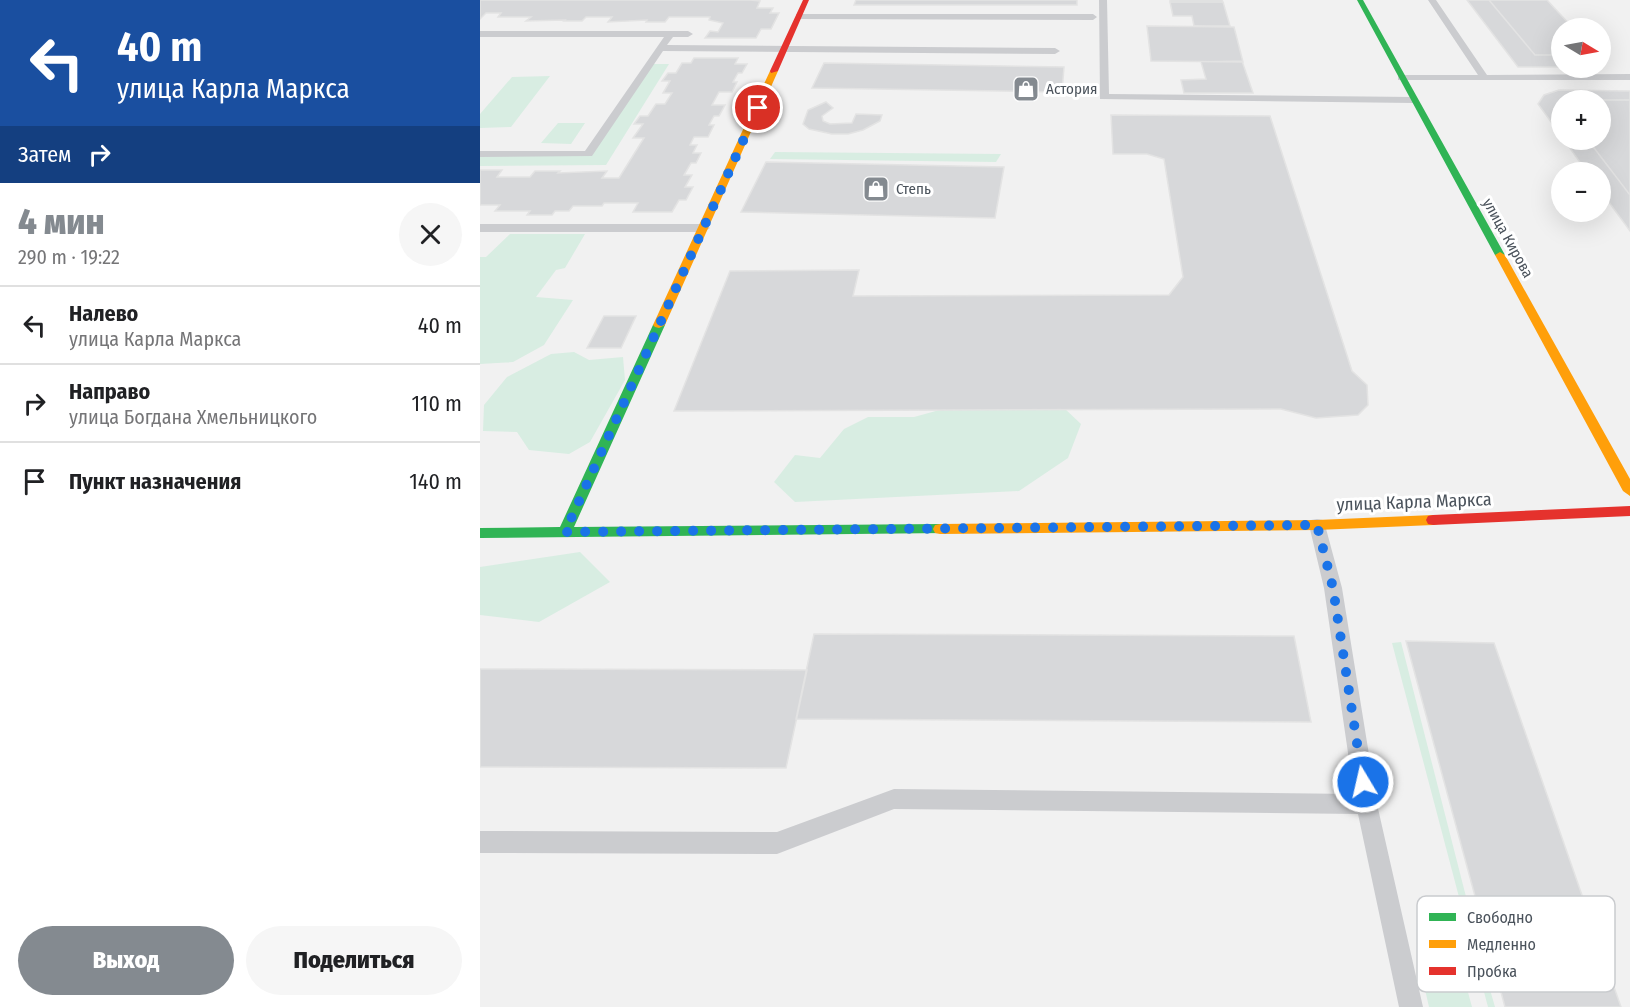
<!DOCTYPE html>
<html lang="ru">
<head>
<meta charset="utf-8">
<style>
	:root { --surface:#fff; --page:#f6f6f6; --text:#202124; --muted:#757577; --line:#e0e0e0; --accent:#848a90 }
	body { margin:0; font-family:"Fira Sans Condensed",sans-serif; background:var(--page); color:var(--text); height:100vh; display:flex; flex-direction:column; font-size:22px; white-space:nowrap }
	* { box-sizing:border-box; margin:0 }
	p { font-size:20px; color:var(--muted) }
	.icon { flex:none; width:33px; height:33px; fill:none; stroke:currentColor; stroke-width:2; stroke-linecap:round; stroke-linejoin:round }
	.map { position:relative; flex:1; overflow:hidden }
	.side { display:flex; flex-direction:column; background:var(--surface); width:480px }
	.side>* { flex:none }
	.banner { background:#1a4fa0; color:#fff; overflow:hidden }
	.needle { width:39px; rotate:100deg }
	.controls { position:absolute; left:1071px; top:18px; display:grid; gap:12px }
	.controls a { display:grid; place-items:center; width:60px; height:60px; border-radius:50%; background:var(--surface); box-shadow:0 6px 24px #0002; font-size:30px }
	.pin { position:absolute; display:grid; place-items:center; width:51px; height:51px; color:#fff; margin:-26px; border:3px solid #fff; border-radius:50%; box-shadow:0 2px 6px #0007 }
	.me { position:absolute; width:66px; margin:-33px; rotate:351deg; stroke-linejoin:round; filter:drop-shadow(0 0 4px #0008) }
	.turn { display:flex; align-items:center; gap:21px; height:126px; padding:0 18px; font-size:27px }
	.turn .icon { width:78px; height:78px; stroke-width:2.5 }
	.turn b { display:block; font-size:42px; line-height:51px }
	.then { display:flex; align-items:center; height:57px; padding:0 18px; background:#0003; gap:12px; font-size:22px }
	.round { display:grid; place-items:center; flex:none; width:63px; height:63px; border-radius:32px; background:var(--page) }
	.summary { display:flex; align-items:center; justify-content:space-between; height:102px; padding:0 18px }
	h1 { font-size:36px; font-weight:800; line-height:45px; color:var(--accent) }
	.button { display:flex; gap:12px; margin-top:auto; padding:12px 18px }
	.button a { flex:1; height:69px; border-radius:36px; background:var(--accent); color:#fff; font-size:24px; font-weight:800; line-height:69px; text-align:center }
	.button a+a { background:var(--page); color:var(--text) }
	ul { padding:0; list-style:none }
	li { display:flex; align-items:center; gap:18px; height:78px; padding:0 18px; border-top:2px solid var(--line) }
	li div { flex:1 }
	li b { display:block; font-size:22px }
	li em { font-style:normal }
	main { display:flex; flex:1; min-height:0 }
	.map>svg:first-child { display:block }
	.green { fill:#d8ede2 }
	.building { fill:#d7d8da; stroke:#e3e3e3; stroke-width:1.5 }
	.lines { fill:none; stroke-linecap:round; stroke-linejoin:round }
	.lane { fill:#cbcccf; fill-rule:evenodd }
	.fast { fill:#30b455; fill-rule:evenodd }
	.slow { fill:#ff9f0a; fill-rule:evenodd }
	.jam { fill:#e5322d; fill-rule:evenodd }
	.route { stroke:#1a73e8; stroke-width:10; stroke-dasharray:0 18 }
	.labels { text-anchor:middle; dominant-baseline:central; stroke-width:6; stroke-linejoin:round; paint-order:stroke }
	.far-poi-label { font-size:15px; fill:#4a525b; stroke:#fff; text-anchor:start }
	.far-street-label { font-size:15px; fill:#4a525b; stroke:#fff }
	.street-label { font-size:18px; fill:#4a525b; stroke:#fff }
	.key { fill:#fff; stroke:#c9cbce; stroke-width:1.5 }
	.key-label { font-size:16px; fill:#4a525b }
</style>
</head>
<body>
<main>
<section class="side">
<div class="banner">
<div class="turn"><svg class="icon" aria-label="left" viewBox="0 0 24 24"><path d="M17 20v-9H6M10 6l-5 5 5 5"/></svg><div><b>40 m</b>улица Карла Маркса</div></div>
<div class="then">Затем<svg class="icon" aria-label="right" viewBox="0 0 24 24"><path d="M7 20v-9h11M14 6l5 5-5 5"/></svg></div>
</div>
<div class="summary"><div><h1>4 мин</h1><p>290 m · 19:22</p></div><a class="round"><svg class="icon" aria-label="close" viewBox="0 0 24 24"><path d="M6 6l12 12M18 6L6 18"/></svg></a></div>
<ul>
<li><svg class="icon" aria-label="left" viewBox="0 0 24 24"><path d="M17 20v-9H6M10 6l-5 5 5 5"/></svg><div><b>Налево</b><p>улица Карла Маркса</p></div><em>40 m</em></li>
<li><svg class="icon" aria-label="right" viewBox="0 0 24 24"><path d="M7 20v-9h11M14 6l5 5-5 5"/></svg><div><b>Направо</b><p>улица Богдана Хмельницкого</p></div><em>110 m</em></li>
<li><svg class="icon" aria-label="arrive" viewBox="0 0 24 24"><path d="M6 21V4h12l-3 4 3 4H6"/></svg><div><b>Пункт назначения</b></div><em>140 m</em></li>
</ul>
<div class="button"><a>Выход</a><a>Поделиться</a></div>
</section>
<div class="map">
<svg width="1150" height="1007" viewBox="0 0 1150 1007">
	<rect width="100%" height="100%" fill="#f1f1f1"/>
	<!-- green -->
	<path class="green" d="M169,64H189L126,165L0,166V154H108Z
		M70,76L31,127L0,128V114L32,77Z
		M78,123H105L91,144L61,143Z
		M295,152L521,154L516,162L290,159Z
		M30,234H105L85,268L76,270L56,297L93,300L64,345L33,362L0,364V257H6Z
		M94,352L109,360L143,357L145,380L110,442L89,454L49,450L37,432L3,431L4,405L27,377L71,354Z
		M474,406L583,407L601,424L588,458L539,491L315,502L294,482L315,455L340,458L364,429L388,417H434Z
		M100,552L130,582L59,622L0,615V567Z
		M921,642L1007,979L1015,1007H1008L912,643Z
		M939,963H980L992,1007H949Z"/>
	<!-- building -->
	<path class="building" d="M0,0H270L280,1L277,8H293L290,13H299L291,29H281L276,38H225L230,31L238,32L243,23L229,20L230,17H189L185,22H166L167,20L128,22L132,17H106L102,21H84L85,20L46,21L51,17H18L21,13H6L0,19Z
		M376,0H597V5H374Z
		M690,0H742L743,2H690Z
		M987,0H1009L1055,55H1082V67H1038Z
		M1009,0H1067L1093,28H1082V55H1055Z
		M690,2H743L750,26H714L712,16H693Z
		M667,26L754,27L763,62L671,61Z
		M214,58H258L255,64H267L262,73H258L253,82H257L252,92H239L232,105H245L239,116H234L229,125H234L228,137H214L210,145H217L213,153H221L216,163H211L204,175H212L205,187H213L206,200H199L192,212H153L158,203H124L122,206H93L89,211H75L72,215H47L50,211H15L20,205H0V170H22L17,177H50L55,171H80L78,173L127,171L122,178H139L164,138H153L163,124H154L160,116H168L176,104H185L192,93H183L190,81H182L188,73H196L202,63H211Z
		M762,61L773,93H704L701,80L726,79L721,62Z
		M344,63L584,67L582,92L332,88Z
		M1079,90L1150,91V100H1082V137L1058,104L1064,95Z
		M1114,100H1150V195L1108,140H1120V100Z
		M346,102L353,108L342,116L343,121L350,124L372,123L376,114L402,115L400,121L383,130L368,134H352L329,129L323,124L328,110Z
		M631,115L790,116L872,371L887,385L888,405L878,415L836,418L801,409L194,411L250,271L379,270L373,296L689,295L703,277L684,159L667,154H633Z
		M1084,140H1108L1150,195V231L1120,190V172H1107Z
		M286,162L524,167L515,218L261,212Z
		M124,316H156L141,348H107Z
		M334,634L814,636L831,722L316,719Z
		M926,641L1014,643L1141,1007H1025Z
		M0,669L327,670L306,768L0,767Z"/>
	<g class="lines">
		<!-- lane -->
		<path class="lane" d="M619,0H627L629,94L933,97L938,100L933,103L620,99Z
			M948,0H956L1007,75L1150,74V80H918V76L921,75H998Z
			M316,14H613L617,17L613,20L319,19L316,18Z
			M0,31H208L213,34L208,37H193L187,45L575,48L580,51L575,54L183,51L112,156L0,157V151H105L184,37H0Z
			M0,224H224L230,228L224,232H0Z
			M837,519L843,520L845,525L862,588L897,804L943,1007H919L878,814L414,809L297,854L0,853V831L297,832L414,789L874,794L844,588L829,525L831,520Z"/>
		<!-- fast -->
		<path class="fast" d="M877,0H883L1025,255L1024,257L1020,258L1015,255Z
			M179,322L185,325L94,527L460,524L465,525L467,529L465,533L0,538V528L80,527L173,325Z"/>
		<!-- slow -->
		<path class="slow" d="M294,69L298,71L185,325L179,328L175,327L173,325L290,71Z
			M1020,252L1025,255L1150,479V496L1143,491L1015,255Z
			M953,515L958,516L960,520L958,524L953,525L837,530L460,534L455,533L453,529L455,525L460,524L837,520Z"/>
		<!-- jam -->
		<path class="jam" d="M323,0H329L298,71L291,73L290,71Z
			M1150,506V516L953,525L948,524L946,520L948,516L953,515Z"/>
	</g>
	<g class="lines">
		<!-- route -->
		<path class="route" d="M278,108L85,532L837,525L853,588L883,782"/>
	</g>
	<!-- icons -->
	<defs>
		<g id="shop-square" transform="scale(1.35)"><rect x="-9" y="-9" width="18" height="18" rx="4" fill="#848a90" stroke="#fff"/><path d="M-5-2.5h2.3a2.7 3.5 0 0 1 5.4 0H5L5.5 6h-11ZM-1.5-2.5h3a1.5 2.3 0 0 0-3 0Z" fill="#fff"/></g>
	</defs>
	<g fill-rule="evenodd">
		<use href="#shop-square" x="546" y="89"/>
		<use href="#shop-square" x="396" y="189"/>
	</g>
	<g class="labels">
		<!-- far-poi labels -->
		<g class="far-poi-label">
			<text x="566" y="89">Астория</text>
			<text x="416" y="189">Степь</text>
		</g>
		<!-- far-street labels -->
		<g class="far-street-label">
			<text transform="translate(1028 238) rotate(61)">улица Кирова</text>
		</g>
		<!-- street labels -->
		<g class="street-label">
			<text transform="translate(934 502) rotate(-2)">улица Карла Маркса</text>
		</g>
	</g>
	<!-- legend -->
	<rect x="937" y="896" width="198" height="96" rx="9" class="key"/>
	<rect x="949" y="913" width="27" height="8" fill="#30b455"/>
	<rect x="949" y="940" width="27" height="8" fill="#ff9f0a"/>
	<rect x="949" y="967" width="27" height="8" fill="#e5322d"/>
	<g class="key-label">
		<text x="987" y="923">Свободно</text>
		<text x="987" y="950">Медленно</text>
		<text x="987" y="977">Пробка</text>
	</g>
</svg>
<div class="controls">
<a><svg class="needle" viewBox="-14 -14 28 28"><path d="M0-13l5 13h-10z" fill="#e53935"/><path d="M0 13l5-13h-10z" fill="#757577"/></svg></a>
<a>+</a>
<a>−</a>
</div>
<div class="pin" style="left:278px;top:108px;background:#d93025"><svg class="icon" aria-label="arrive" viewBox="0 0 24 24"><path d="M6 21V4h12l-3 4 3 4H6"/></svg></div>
<svg class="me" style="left:883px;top:782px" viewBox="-20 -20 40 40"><circle r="17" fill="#1a73e8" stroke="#fff" stroke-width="3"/><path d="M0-11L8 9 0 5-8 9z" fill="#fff"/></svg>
</div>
</main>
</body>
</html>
